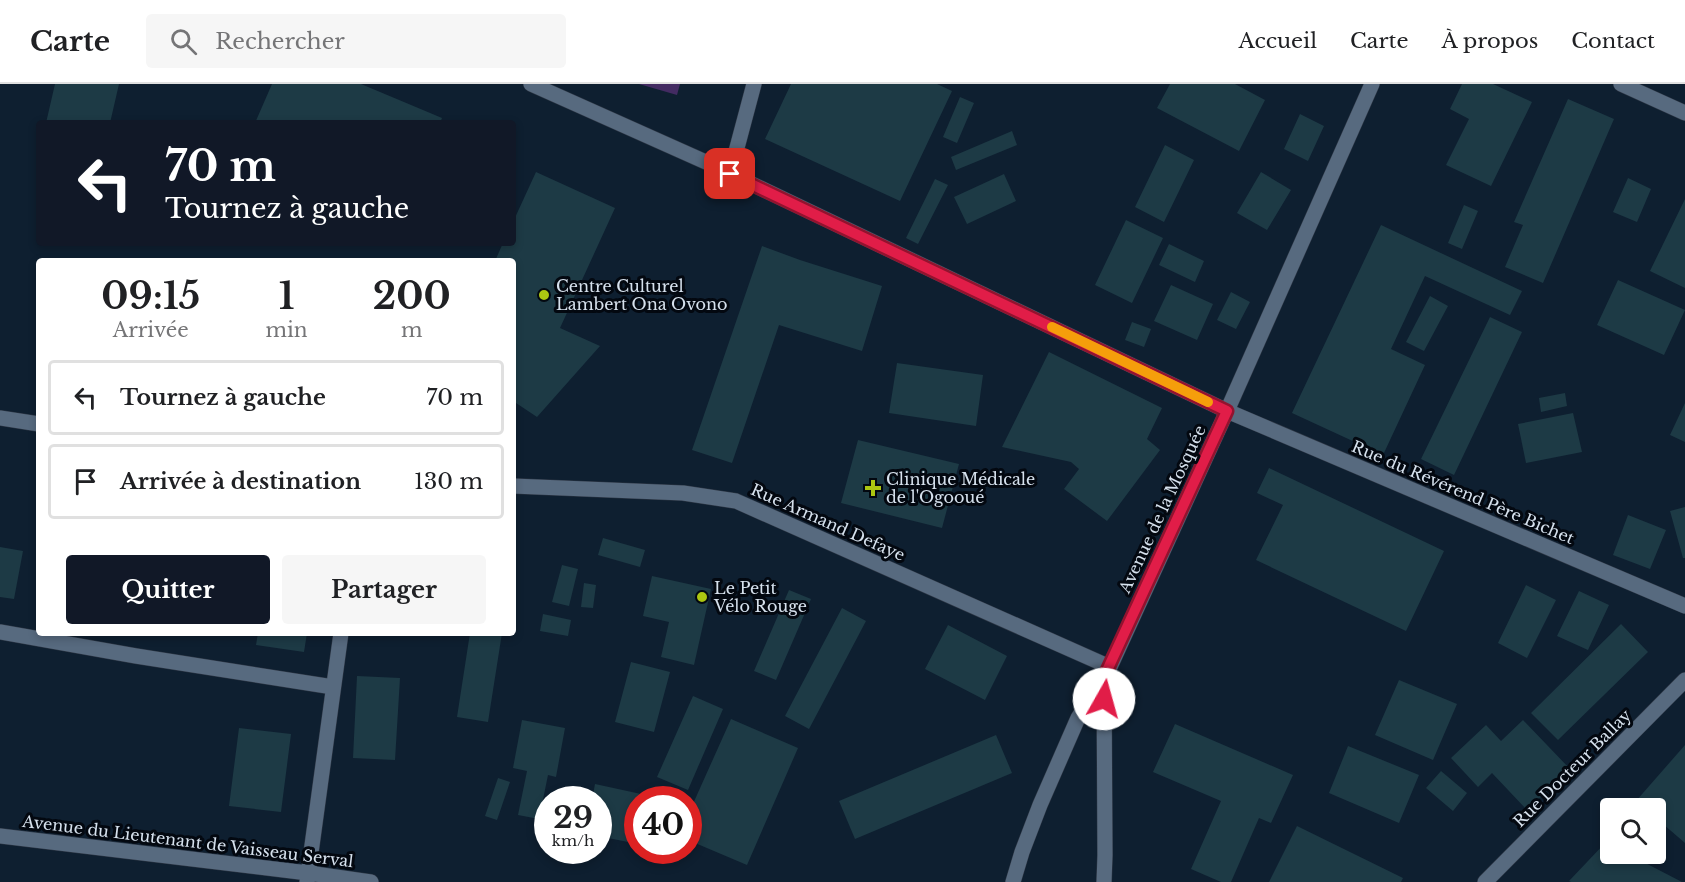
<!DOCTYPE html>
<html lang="fr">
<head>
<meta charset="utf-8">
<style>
	:root { --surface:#fff; --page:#f6f6f6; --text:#202124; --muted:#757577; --line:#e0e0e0; --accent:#111827 }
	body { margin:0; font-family:"Libre Baskerville",serif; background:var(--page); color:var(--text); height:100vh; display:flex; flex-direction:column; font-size:22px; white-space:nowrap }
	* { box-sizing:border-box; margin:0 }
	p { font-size:20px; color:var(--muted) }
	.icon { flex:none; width:33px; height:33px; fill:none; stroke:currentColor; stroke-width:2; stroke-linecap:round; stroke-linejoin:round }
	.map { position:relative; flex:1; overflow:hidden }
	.drawer { position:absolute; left:36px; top:174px; width:480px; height:378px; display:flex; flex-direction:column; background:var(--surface); border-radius:6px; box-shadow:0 3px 9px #0003 }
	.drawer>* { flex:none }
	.guide { position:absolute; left:36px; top:36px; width:480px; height:126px; border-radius:6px; box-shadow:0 3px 9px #0003; background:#111827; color:#fff; overflow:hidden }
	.tools { position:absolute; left:1600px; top:714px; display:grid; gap:12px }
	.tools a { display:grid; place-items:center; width:66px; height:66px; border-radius:6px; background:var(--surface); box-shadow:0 3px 9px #0003; font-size:30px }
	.speed { position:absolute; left:534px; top:702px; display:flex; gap:12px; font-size:30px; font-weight:700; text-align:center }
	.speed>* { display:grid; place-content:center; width:78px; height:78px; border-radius:50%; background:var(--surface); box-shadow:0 3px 9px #0003; line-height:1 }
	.speed small { font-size:15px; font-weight:400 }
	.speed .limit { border:9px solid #d22; background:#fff; color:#111 }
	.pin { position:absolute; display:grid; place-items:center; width:51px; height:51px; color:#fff; margin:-26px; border-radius:12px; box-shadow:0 3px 9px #0006 }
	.me { position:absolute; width:66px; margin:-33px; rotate:7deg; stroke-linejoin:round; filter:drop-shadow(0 0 4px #0008) }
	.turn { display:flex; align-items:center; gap:21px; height:126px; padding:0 30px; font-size:27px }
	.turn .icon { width:78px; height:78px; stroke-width:2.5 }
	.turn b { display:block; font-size:42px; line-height:51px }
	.eta { display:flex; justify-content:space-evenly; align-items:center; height:102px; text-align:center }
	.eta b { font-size:36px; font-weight:700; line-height:42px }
	.action { display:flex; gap:12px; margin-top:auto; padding:12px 30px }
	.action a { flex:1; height:69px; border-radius:6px; background:var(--accent); color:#fff; font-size:24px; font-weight:700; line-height:69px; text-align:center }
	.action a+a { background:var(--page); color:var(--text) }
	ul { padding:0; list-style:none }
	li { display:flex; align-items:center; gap:18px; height:75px; margin:0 12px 9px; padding:0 18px; border:3px solid var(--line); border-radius:6px }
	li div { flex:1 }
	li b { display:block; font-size:22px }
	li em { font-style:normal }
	header { display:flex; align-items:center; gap:36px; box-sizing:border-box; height:84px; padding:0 30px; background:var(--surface); border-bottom:2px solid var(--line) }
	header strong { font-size:28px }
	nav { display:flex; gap:33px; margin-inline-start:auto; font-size:21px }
	.search { width:420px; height:54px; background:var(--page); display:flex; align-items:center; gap:15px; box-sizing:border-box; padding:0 21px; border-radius:6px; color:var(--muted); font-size:22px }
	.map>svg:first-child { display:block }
	.green { fill:#432b62 }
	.building { fill:#1d3a45 }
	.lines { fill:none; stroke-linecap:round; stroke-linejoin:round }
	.minor-casing { stroke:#2f3846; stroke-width:16 }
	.tertiary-casing { stroke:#2f3846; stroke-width:16 }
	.minor { stroke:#576a7f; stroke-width:15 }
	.tertiary { stroke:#576a7f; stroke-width:15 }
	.route-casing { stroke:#92132f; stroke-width:15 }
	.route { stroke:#e11d48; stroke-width:10 }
	.slow { stroke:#f59e0b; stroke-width:10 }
	.poi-dot { fill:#acc611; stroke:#030810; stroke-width:2 }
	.labels { text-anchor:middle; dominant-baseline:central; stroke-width:6; stroke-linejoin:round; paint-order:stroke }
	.poi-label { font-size:16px; fill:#d6e1ed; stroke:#030810; text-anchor:start }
	.street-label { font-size:16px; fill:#d6e1ed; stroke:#030810 }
</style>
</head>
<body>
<header>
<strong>Carte</strong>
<div class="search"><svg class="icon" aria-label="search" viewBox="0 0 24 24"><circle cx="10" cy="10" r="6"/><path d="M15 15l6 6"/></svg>Rechercher</div>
<nav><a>Accueil</a><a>Carte</a><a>À propos</a><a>Contact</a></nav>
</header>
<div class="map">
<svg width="1685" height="798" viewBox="0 0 1685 798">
	<rect width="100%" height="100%" fill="#0e1f30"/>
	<!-- green -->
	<path class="green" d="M639,0H680L677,11Z"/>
	<!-- building -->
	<path class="building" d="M55,0H119L110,39H46Z
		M272,0H361L442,34L440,39H255Z
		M791,0H937L952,7L900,117L765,55Z
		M1170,0H1235L1265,16L1239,67L1157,24Z
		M1462,0H1493L1532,18L1491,102L1446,81L1469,35L1450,25Z
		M960,13L974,19L957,59L943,53Z
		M1568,15L1614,35L1543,199L1505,183L1523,141L1514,138Z
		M1300,30L1324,42L1308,77L1284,65Z
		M1012,47L1017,61L956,86L951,73Z
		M1165,61L1194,76L1164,138L1135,123Z
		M536,88L615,124L560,244L600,262L537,333L513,317V177H495L503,159H513V138Z
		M1261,88L1291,106L1267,146L1237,129Z
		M1004,90L1016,117L967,140L954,113Z
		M1628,94L1651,105L1637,138L1613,128Z
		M935,95L948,101L918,160L906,154Z
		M1685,115V204L1650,187Z
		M1464,121L1478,127L1462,165L1448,159Z
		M1126,136L1163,154L1132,219L1095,201Z
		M1381,141L1522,207L1510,231L1425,192L1391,265L1425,281L1383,371L1292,329Z
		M1169,160L1204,177L1195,198L1159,181Z
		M762,162L800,176L882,202L862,267L779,241L732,379L692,366Z
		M1618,196L1685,226L1664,271L1597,241Z
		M1171,201L1213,220L1197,256L1154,237Z
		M1231,208L1250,218L1236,245L1217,236Z
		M1430,212L1448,222L1424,267L1406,258Z
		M1490,233L1522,248L1454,391L1421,375Z
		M1132,238L1151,245L1144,263L1125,256Z
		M1049,268L1162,324L1147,355L1160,366L1107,437L1064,405L1079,385L1071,378L1002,363Z
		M897,279L983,291L976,342L889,329Z
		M1565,309L1567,322L1541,328L1539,314Z
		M1685,319V358L1670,351Z
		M1573,329L1582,368L1526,379L1518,340Z
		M858,356L959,380L942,444L841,419Z
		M1269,384L1444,467L1406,547L1256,476L1283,421L1257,409Z
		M1685,423V474H1683L1670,427Z
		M1628,431L1666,446L1650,485L1613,471Z
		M603,454L645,466L640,483L598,471Z
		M0,463L23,467L14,515L0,513Z
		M562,481L578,485L569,522L552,518Z
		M652,492L711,505L694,581L661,573L669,538L643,532Z
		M584,499L596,501L593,524L581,523Z
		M1526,501L1556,516L1527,574L1498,559Z
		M789,506L811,515L776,596L754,587Z
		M1579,507L1609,521L1588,566L1557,552Z
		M842,524L866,537L809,645L785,632Z
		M543,530L571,536L568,552L540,547Z
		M1621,540L1648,568L1558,656L1531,629Z
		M948,541L1007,572L985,616L925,585Z
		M258,549H307L304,568L256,561Z
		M470,549H502L488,638L457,633Z
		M631,578L670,588L654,648L615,638Z
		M357,592L400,594L395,676L353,674Z
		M1399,596L1457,620L1433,676L1375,651Z
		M693,612L723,625L688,706L657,693Z
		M731,635L798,664L747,781L688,756V731Z
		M522,636L565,644L556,693L548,691L539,735L518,731L527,687L513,684Z
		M1523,636L1570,685L1527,726L1492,689L1478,703L1451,674L1486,641L1501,657Z
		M1175,640L1293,691L1271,739L1259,734L1231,798H1221L1191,785L1221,717L1153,688Z
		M239,644L291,650L281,728L229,722Z
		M996,651L1012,689L855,755L839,717Z
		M1685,661V759L1656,734V724H1645L1636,717Z
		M1348,662L1419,691L1399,739L1329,709Z
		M1441,687L1467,709L1453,727L1426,704Z
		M498,694L510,698L497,736L485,732Z
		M595,700L664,715L638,716V760L598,752V716H592Z
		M1297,742L1403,794L1401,798H1269Z
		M1606,758L1611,761V770H1628L1682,798H1571L1569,797Z"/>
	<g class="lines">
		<!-- minor casing -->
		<g class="minor-casing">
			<path id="minor" d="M531,0L708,79L1227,327L1685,522
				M1621,0L1685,29
				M730,90L754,0
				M0,334L39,340
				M513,402L683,409L736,417L1110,583
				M0,548L136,572L333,603
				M307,798L341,549
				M1485,798L1685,596"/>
		</g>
		<!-- tertiary casing -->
		<g class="tertiary-casing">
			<path id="tertiary" d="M0,752L308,789L371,798
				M1013,798L1022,768L1040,721L1078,634L1110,583L1227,327L1372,0
				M1104,798L1105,771L1104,593"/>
		</g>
		<!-- minor -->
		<use href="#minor" class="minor"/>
		<!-- tertiary -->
		<use href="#tertiary" class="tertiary"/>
	</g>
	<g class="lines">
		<!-- route casing -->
		<g class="route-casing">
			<path id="route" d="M730,90L1227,327L1104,593V615"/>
		</g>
		<!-- route -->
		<use href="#route" class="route"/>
		<!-- slow -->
		<path class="slow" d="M1052,243L1208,318"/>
	</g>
	<!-- markers -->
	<g class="poi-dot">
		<circle cx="544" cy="211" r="6"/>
		<path d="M870 395h6v6h6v6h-6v6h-6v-6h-6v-6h6z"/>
		<circle cx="702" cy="513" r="6"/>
	</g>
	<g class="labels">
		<!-- poi labels -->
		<g class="poi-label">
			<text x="556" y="202">Centre Culturel<tspan x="556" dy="18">Lambert Ona Ovono</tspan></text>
			<text x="886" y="395">Clinique Médicale<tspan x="886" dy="18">de l'Ogooué</tspan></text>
			<text x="714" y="504">Le Petit<tspan x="714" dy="18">Vélo Rouge</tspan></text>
		</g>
		<!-- street labels -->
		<g class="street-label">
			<text transform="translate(1463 408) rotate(23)">Rue du Révérend Père Bichet</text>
			<text transform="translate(1162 425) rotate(-65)">Avenue de la Mosquée</text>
			<text transform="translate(828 438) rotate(24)">Rue Armand Defaye</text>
			<text transform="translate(1572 684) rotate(-45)">Rue Docteur Ballay</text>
			<text transform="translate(188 757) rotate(7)">Avenue du Lieutenant de Vaisseau Serval</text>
		</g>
	</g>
</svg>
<div class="tools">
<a><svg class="icon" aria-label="search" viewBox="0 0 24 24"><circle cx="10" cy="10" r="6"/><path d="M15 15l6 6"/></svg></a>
</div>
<div class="speed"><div>29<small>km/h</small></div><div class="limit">40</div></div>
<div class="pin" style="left:730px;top:90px;background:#d93025"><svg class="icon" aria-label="arrive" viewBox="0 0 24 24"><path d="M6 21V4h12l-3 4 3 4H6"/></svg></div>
<svg class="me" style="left:1104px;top:615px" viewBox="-20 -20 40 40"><circle r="19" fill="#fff"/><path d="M0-13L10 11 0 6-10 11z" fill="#e11d48"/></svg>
<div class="guide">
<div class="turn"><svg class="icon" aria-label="left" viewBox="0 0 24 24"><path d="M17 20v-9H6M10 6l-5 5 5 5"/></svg><div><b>70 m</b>Tournez à gauche</div></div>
</div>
<section class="drawer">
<div class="eta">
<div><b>09:15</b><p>Arrivée</p></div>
<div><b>1</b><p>min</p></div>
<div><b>200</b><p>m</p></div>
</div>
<ul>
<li><svg class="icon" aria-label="left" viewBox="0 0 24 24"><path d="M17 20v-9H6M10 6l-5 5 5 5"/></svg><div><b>Tournez à gauche</b></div><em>70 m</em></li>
<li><svg class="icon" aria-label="arrive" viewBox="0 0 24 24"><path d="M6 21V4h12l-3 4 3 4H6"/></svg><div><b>Arrivée à destination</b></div><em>130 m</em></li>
</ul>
<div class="action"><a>Quitter</a><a>Partager</a></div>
</section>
</div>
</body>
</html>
